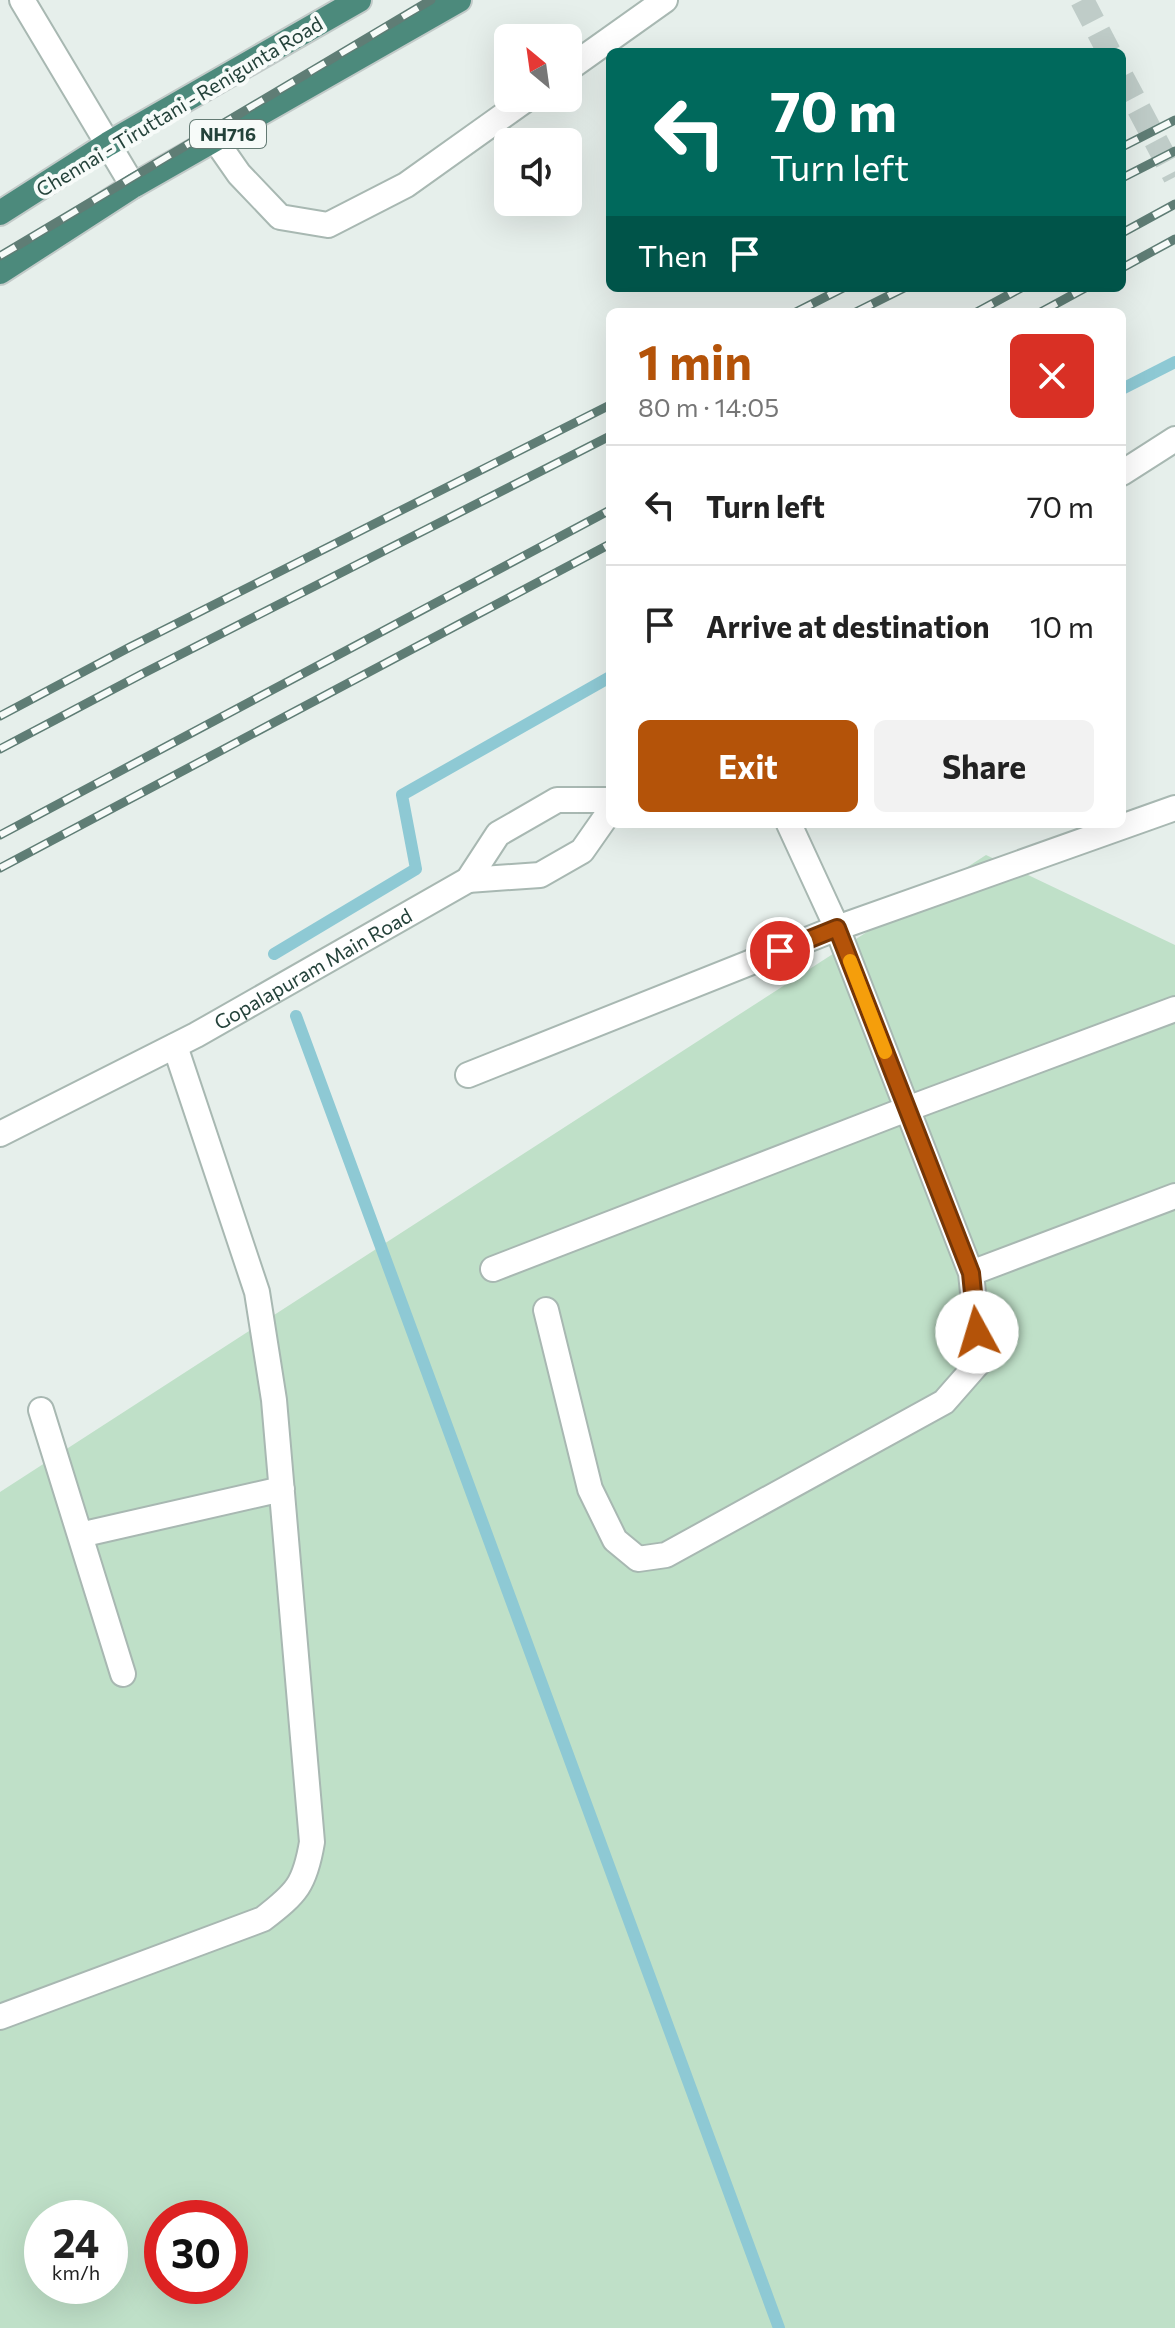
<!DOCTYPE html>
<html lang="en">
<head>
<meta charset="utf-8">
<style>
	:root { --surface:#fff; --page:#f2f2f2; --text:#222; --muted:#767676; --line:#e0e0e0; --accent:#b45309 }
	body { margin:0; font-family:Commissioner,sans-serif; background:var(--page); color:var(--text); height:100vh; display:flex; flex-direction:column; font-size:30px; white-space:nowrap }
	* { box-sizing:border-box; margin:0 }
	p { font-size:26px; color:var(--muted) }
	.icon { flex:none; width:44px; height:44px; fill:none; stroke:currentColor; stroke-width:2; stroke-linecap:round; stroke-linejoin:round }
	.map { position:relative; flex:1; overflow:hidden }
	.drawer { position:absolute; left:606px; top:308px; width:520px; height:520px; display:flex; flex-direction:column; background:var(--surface); border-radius:12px; box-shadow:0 8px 32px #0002 }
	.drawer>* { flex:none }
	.hud { position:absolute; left:606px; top:48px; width:520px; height:244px; border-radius:12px; box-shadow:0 8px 32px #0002; background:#00695c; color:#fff; overflow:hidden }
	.needle { width:52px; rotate:331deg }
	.buttons { position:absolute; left:494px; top:24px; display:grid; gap:16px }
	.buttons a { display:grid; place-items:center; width:88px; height:88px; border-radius:12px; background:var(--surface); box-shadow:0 8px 32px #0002; font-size:40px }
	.speed { position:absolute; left:24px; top:2200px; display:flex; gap:16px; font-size:40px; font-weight:700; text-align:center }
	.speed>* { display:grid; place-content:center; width:104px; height:104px; border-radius:50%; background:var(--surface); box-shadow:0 8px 32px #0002; line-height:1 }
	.speed small { font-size:20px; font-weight:400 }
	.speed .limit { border:12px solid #d22; background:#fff; color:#111 }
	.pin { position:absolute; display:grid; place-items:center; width:68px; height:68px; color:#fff; margin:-34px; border:4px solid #fff; border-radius:50%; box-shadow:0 2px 8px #0007 }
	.me { position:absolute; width:88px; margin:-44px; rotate:354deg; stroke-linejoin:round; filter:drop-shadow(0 0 6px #0008) }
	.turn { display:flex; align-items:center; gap:28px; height:168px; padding:0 32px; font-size:36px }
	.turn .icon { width:104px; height:104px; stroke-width:2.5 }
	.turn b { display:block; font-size:56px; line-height:68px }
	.then { display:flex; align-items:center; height:76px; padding:0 32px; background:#0003; gap:16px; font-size:30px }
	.round { display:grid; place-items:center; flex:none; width:84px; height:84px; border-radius:12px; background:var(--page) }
	.overview { display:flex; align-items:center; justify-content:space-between; height:136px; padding:0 32px }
	h1 { font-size:48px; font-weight:700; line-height:60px; color:var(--accent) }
	.primary-button { display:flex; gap:16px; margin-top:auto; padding:16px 32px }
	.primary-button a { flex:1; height:92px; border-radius:12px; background:var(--accent); color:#fff; font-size:32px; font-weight:700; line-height:92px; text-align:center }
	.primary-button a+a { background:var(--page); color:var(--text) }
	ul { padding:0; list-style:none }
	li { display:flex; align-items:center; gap:24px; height:120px; padding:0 32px; border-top:2px solid var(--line) }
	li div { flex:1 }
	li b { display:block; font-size:30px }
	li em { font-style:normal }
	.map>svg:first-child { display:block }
	.green { fill:#bfe0c8; fill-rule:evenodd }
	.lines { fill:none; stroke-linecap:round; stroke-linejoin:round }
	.stream { stroke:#8ec9d4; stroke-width:12 }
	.tertiary-tunnel { stroke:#bfccc8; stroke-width:24; stroke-dasharray:24 12; stroke-linecap:butt }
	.minor-casing { stroke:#a8b8b2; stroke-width:28 }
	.tertiary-casing { stroke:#a8b8b2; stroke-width:28 }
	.trunk-casing { stroke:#c2cac8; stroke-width:28 }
	.minor { stroke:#fff; stroke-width:24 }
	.tertiary { stroke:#fff; stroke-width:24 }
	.trunk { stroke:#4c8a7c; stroke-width:24 }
	.rail-casing { stroke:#5f7d75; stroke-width:9 }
	.rail { stroke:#f7fbf9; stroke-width:6; stroke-dasharray:18; stroke-linecap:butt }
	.route-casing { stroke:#753606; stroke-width:20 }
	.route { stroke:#b45309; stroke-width:14 }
	.slow { stroke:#f59e0b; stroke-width:14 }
	.labels { text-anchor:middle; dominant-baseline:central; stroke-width:8; stroke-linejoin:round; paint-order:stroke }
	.shield { fill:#f7fbf9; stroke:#637a73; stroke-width:2 }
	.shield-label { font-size:18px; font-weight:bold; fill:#24423a }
	.street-label { font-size:20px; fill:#24423a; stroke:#f7fbf9 }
</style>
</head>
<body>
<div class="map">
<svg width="1175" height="2328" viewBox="0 0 1175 2328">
	<rect width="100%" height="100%" fill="#e6efeb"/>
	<!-- green -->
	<path class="green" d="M986,855L1175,945V2328H0V1492ZM42,2218H110V2286H42ZM162,2218H230V2286H162Z"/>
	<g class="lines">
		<!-- stream -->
		<path class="stream" d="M1122,389L1175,362
			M274,954L416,869L402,795L610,677
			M296,1016L779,2328"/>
		<!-- tertiary-tunnel -->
		<path class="tertiary-tunnel" d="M1082,0L1109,52
			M1122,77L1175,177"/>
		<!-- minor casing -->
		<g class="minor-casing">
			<path id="minor" d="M468,1075L837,928L1175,808
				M493,1269L907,1109L1175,1009
				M971,1273L1175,1196
				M546,1310L590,1489L615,1540L638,1559L666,1555L944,1402L980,1361L971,1273L837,928L789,824
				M41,1410L123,1674
				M80,1535L282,1489
				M0,2017L263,1919C297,1893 305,1884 312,1842L274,1400L257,1292L175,1046"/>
		</g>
		<!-- tertiary casing -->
		<g class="tertiary-casing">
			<g id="tertiary">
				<path d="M22,0L133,186"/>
				<path d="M568,69L665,0"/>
				<path d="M216,141L239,174L280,217L328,225L406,185L528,98"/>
				<path d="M1122,473L1175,439"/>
				<path d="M468,880L540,875L582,851L610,811"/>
				<path id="s1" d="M0,1134L196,1035L468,880L498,834L557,800H610"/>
			</g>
		</g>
		<!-- trunk casing -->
		<g class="trunk-casing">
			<path id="trunk" d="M0,213L108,144L359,0
				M0,272L133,186L459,0"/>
		</g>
		<!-- minor -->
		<use href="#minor" class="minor"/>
		<!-- tertiary -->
		<use href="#tertiary" class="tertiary"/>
		<!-- trunk -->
		<use href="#trunk" class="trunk"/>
		<!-- rail casing -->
		<g class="rail-casing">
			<path id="rail" d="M1122,147L1175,120
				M1122,178L1175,151
				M1122,233L1175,204
				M0,256L431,0
				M1122,268L1175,239
				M796,312L843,288
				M856,312L904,288
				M977,312L1021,288
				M1041,312L1085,288
				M0,716L130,647L610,405
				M0,749L142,674L610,436
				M0,835L610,510
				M0,868L610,544"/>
		</g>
		<!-- rail -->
		<use href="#rail" class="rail"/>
	</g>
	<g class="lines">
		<!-- route casing -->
		<g class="route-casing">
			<path id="route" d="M780,951L837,928L971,1273L977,1332"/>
		</g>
		<!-- route -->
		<use href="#route" class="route"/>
		<!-- slow -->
		<path class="slow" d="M850,961L885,1052"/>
	</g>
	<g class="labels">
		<!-- shield labels -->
		<rect class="shield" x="190" y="120" width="76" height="28" rx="6"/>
		<g class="shield-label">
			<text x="228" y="134">NH716</text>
		</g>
		<!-- street labels -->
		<g class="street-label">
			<text transform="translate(179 106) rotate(-31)">Chennai - Tiruttani - Renigunta Road</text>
			<text stroke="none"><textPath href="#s1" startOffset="354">Gopalapuram Main Road</textPath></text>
		</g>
	</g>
</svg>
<div class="buttons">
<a><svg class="needle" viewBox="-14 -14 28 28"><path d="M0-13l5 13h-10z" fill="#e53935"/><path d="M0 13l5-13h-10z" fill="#767676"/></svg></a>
<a><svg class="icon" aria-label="sound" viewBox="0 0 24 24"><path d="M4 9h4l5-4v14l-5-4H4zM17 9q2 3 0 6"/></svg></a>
</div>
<div class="speed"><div>24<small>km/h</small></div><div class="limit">30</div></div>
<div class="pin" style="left:780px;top:951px;background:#d93025"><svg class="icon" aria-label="arrive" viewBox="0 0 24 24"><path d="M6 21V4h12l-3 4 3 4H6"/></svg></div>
<svg class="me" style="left:977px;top:1332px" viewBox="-20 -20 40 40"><circle r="19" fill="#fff"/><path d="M0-13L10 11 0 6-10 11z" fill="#b45309"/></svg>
<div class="hud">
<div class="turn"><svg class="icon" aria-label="left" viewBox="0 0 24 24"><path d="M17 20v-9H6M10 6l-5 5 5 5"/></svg><div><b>70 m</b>Turn left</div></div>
<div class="then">Then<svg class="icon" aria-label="arrive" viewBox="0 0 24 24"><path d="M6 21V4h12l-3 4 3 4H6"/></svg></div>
</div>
<section class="drawer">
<div class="overview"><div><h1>1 min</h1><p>80 m · 14:05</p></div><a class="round" style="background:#d93025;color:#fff"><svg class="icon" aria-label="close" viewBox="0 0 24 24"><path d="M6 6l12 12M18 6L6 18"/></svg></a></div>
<ul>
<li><svg class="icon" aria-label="left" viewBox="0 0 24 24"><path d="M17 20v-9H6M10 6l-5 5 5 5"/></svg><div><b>Turn left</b></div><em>70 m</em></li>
<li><svg class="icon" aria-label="arrive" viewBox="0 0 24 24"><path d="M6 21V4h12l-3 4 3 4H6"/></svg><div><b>Arrive at destination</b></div><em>10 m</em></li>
</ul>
<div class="primary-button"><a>Exit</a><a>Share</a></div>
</section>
</div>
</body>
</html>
